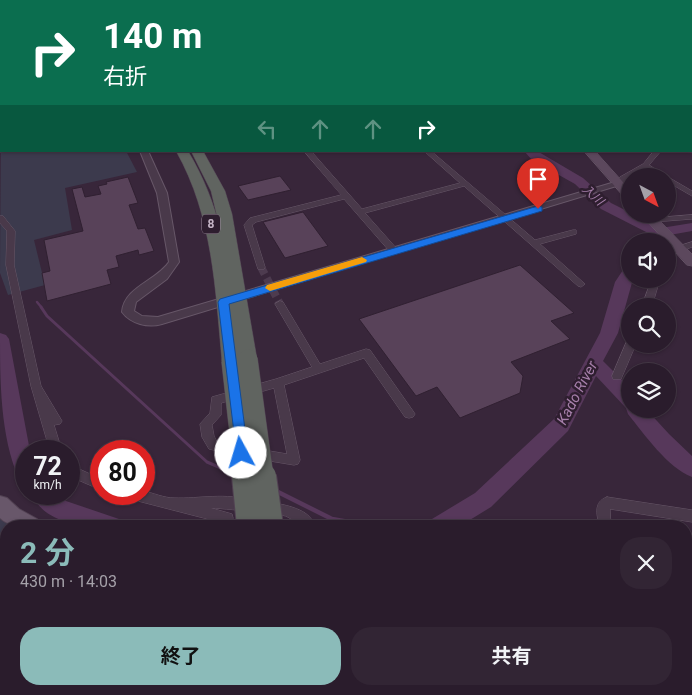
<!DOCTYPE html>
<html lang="ja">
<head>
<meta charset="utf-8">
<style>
	:root { --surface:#2a1c2c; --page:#322534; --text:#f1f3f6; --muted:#a5a1a9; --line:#463a48; --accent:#8bbbb9 }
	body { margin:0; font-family:Roboto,"Noto Sans JP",sans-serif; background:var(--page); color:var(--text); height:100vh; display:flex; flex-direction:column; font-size:19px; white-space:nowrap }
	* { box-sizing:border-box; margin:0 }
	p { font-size:16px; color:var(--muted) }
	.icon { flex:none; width:28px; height:28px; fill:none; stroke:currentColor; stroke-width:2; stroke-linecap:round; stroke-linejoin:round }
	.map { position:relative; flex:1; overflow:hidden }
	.panel { position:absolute; left:0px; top:520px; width:692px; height:175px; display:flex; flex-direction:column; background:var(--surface); border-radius:20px 20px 0 0; box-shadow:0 1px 4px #0004,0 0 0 1px var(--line) }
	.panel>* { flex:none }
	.guide { position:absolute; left:0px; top:0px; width:692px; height:152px; box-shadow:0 1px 4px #0004,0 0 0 1px var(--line); background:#0b6e4f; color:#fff; overflow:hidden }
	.needle { width:32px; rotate:139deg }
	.buttons { position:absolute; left:621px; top:168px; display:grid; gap:10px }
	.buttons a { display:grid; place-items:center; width:55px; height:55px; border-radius:50%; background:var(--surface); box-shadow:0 1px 4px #0004,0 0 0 1px var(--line); font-size:25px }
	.speed { position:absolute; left:15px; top:440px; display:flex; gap:10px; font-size:25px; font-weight:700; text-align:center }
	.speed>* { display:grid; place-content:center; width:65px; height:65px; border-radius:50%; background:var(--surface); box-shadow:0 1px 4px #0004,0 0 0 1px var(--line); line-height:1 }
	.speed small { font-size:12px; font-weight:400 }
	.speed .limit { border:8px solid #d22; background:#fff; color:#111 }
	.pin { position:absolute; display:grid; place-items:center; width:42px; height:42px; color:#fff; margin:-51px -21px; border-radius:50% 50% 50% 0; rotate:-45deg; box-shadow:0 0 5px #0007 }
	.pin .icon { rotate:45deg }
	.me { position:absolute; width:55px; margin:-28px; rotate:354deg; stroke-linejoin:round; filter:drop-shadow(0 0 4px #0008) }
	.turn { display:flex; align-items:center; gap:18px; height:105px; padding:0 20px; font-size:22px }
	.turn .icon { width:65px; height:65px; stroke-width:2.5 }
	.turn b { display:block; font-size:35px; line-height:42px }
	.lanes { display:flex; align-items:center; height:48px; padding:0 20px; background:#0003; justify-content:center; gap:25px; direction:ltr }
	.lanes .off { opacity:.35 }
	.round { display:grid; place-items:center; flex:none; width:52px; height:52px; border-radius:20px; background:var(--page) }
	.overview { display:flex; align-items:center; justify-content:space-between; height:85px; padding:0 20px }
	h1 { font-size:30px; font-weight:700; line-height:38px; color:var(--accent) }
	.action { display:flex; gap:10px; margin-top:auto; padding:10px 20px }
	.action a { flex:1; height:58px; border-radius:20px; background:var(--accent); color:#111; font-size:20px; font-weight:700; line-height:58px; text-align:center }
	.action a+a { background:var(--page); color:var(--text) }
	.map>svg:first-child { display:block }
	.green { fill:#3c3a4d }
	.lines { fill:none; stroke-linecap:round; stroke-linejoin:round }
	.stream-far2 { stroke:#57385b; stroke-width:2.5 }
	.stream-far1 { stroke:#57385b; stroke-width:3 }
	.stream { stroke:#57385b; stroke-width:4.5 }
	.river { fill:#57385b; fill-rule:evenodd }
	.building { fill:#584259; stroke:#302031 }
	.minor-tunnel { stroke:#4d3b4f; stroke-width:8; stroke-dasharray:8 4.5; stroke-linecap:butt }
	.minor-casing { stroke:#675768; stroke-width:1 }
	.tertiary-casing { stroke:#675768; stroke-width:2 }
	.secondary-casing { stroke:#675768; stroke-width:1 }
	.primary-casing { stroke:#524253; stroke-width:2 }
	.trunk-casing { stroke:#514152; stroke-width:1 }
	.minor { fill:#49394a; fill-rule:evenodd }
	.tertiary { fill:#49394a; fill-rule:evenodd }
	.secondary { fill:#5c485d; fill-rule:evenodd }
	.primary { fill:#68576a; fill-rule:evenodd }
	.trunk { fill:#606460; fill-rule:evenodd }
	.trunk-bridge-far1-casing { stroke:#514152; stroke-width:20; stroke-linecap:butt }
	.trunk-bridge-casing { stroke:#514152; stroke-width:26; stroke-linecap:butt }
	.trunk-bridge-far1 { stroke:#606460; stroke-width:19 }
	.trunk-bridge { stroke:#606460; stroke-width:24 }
	.route { fill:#1a73e8; stroke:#114b97 }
	.slow { fill:#f59e0b }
	.labels { text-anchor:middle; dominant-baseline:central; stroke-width:5; stroke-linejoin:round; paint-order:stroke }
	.far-water-label { font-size:12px; font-style:italic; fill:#a67faa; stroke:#2e1e2f }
	.shield { fill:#2e1e2f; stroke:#988899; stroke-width:1 }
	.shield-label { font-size:12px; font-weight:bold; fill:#c5b5c6 }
	.water-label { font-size:15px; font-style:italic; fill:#a67faa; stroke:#2e1e2f }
</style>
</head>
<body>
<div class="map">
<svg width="692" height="695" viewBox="0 0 692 695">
	<rect width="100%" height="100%" fill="#38263a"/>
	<!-- green -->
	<path class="green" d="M1,115V151H126L137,172L65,188L72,230L34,240L45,285L8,295L0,273Z
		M0,516L12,526H6V667H0Z"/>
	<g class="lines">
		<!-- stream-far2 -->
		<path class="stream-far2" d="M37,302L42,308"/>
		<!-- stream-far1 -->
		<path class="stream-far1" d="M41,307L47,316L207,462L235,474"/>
		<!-- stream -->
		<path class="stream" d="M276,491L332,519L372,526"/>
		<!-- river -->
		<path class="river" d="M246,0H257L258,1H247Z
			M524,151H537L583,178L611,203L661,228L692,223V231L664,236L659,241H644L650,234L601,209L575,184L532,160Z
			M630,265V279H633L618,333L603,361L630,388V409H646L669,434L692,456V477C668,468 644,434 628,414L626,408L596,376L568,431L491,507L460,526H429L432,519L475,493L554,419L600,333L615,282L625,267Z
			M0,333L6,335L9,339L30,451H26V482L19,479C0,436 0,380 0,333Z
			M31,494H57L66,501L119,519L122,526C91,528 47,527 31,494Z"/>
	</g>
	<!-- building -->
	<path class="building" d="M280,176L291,190L248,200L238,186Z
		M128,177L138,203L129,205L138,229L145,228L154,251L139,255L138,250L116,256L119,267L107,270L111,284L47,301L42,273L50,271L44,240L83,231L72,189L82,187L85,197L101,194L98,186L107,184L106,182Z
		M303,212L328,246L285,258L263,222Z
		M520,265L574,313L551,321L570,339L511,362L523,376L520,393L460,418L437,387L416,396L359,319Z"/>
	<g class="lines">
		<!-- minor-tunnel -->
		<path class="minor-tunnel" d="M261,267L280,304"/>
		<!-- minor casing -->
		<g class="minor-casing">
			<path id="minor" d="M358,0H362V1H358Z
				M373,0H377V1H373Z
				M680,0H684V1H680Z
				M0,16H1V18H0Z
				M691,27H692V29H691Z
				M692,50V59L691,58Z
				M1,59V63L0,64V60Z
				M691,66H692V70H691Z
				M691,115H692L691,120Z
				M304,151H311L362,209L460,183L424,151H431L535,240L573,230H576V234L540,244L585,284L581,287L578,286L464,186L365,213L397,249V253H391L344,199L256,222L252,225L265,267L264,269H258L244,225L250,218L341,195Z
				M654,151H661L649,165L666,176H658L645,168L630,176L621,186H615L614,184L620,177L643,164Z
				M668,177L692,191V196L668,182Z
				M692,215V219L653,222L649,220L653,218Z
				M0,216H3L15,231L14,265L41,386L62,421L60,424L54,425L62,451H50L31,386L6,265L7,231L0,223Z
				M692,242V247L676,253L671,258H668V252L670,249Z
				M652,279H660L652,306H642Z
				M280,301L283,302L320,364L366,349L370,350L413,411L415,414L413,417L409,418L405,417L364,358L284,385L300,460L298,464L294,465L258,459L254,458L252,454L254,450L258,449L287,454L274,388L221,403V415L212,425L214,436L217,442L248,449L250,452L248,455L244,457L209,449L202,437L200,424L210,413L212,397L276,379L312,367L275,304Z
				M627,341H630V344H636L621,379H613L612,376Z
				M69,462L73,463L77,468L101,479V490L69,476Z
				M144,491C153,493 164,498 174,498C199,499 227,492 251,501L253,505L251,509C244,512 222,508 211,508L232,514L233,518L232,522L227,524L134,500L130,498L128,494H144Z
				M607,497L692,510V522L610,509L611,526H599C597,514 593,502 607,497Z
				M268,502C281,504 307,508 313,522L312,526H303L286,516L264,512L262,508L264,504Z
				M0,674L6,675V689H11L6,691L0,690Z
				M43,689H117L113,695H47Z
				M168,689H184L183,695H167Z"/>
		</g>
		<!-- tertiary casing -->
		<g class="tertiary-casing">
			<path id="tertiary" d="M0,0L3,1L1,4H0Z
				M266,0H272L273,1H267Z
				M691,102H692V106H691Z
				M140,151H148L167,193L179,262L167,279L136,302L134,311L142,316L158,317L615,182H621L623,184L162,324C148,328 131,324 122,312C124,287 156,281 169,262L157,193Z"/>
		</g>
		<!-- secondary casing -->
		<g class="secondary-casing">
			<path id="secondary" d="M139,0H228V1H140Z
				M447,0H454V1H448Z
				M691,39H692V43H691Z
				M584,151H595L630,190V200L626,199Z
				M641,214H653L692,254V266L687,265Z"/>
		</g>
		<!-- primary casing -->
		<g class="primary-casing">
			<path id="primary" d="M0,496L7,498L19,509L37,519L40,526C25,526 12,529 0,518Z
				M686,573L692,574V596L686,595Z"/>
		</g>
		<!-- trunk casing -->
		<g class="trunk-casing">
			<path id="trunk" d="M71,0H80L81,1H72Z
				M176,151H188C204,178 214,203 221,233L211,191L191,151H203L225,191L232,214L257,359L254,364L248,366L242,364L240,360L237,366L231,368L225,366L222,361C215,288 213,216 176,151Z
				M253,689H306L307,695H254Z"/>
		</g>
		<!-- minor -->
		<use href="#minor" class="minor"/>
		<!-- tertiary -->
		<use href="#tertiary" class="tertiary"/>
		<!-- secondary -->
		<use href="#secondary" class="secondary"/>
		<!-- primary -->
		<use href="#primary" class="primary"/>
		<!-- trunk -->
		<use href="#trunk" class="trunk"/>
		<!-- trunk-bridge-far1 casing -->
		<g class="trunk-bridge-far1-casing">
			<path id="trunk-bridge-far1" d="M248,359L264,477
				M231,361L244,477"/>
		</g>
		<!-- trunk-bridge casing -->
		<g class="trunk-bridge-casing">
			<path id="trunk-bridge" d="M244,476L249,526
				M264,476L271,526"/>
		</g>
		<!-- trunk-bridge-far1 -->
		<use href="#trunk-bridge-far1" class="trunk-bridge-far1"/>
		<!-- trunk-bridge -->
		<use href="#trunk-bridge" class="trunk-bridge"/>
	</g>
	<!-- route -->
	<path class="route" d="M538,206L542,207V211L229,304L248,453L246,457L241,459L237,457L218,302L220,299Z"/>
	<!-- slow -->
	<path class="slow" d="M362,257L367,260L366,262L270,291L265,288L267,285Z"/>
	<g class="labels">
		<!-- far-water labels -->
		<g class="far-water-label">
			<text transform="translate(593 195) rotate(42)">入川</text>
		</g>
		<!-- shield labels -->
		<rect class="shield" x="202" y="214.5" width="18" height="19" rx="4"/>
		<g class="shield-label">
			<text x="211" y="224">8</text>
		</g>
		<!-- water labels -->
		<g class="water-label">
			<text transform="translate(577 393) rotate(-62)">Kado River</text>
		</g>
	</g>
</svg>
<div class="buttons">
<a><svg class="needle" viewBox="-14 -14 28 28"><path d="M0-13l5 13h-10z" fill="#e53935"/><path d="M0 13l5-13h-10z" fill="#a5a1a9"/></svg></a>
<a><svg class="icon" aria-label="sound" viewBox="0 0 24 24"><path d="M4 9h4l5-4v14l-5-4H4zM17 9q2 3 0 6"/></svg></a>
<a><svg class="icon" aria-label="search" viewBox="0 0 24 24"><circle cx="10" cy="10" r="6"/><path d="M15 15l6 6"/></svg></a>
<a><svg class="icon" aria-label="layers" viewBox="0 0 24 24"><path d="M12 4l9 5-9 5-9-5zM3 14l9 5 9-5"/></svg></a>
</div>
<div class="speed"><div>72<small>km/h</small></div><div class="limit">80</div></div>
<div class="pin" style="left:538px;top:209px;background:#d93025"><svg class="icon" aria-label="arrive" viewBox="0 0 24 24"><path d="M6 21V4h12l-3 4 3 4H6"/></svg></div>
<svg class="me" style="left:241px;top:453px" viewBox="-20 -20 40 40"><circle r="19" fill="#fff"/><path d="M0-13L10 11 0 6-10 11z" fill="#1a73e8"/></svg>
<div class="guide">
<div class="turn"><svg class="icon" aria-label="right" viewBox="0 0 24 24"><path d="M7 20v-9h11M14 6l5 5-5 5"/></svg><div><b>140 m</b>右折</div></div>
<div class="lanes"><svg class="icon off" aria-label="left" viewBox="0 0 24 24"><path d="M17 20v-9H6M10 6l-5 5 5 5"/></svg><svg class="icon off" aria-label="ahead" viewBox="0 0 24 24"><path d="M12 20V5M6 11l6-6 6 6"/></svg><svg class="icon off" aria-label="ahead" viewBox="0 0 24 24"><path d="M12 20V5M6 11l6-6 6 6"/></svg><svg class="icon" aria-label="right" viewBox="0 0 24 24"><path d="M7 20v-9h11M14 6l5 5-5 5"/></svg></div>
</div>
<section class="panel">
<div class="overview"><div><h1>2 分</h1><p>430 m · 14:03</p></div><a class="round"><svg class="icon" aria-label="close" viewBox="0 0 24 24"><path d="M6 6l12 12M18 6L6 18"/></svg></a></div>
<div class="action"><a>終了</a><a>共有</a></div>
</section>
</div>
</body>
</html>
